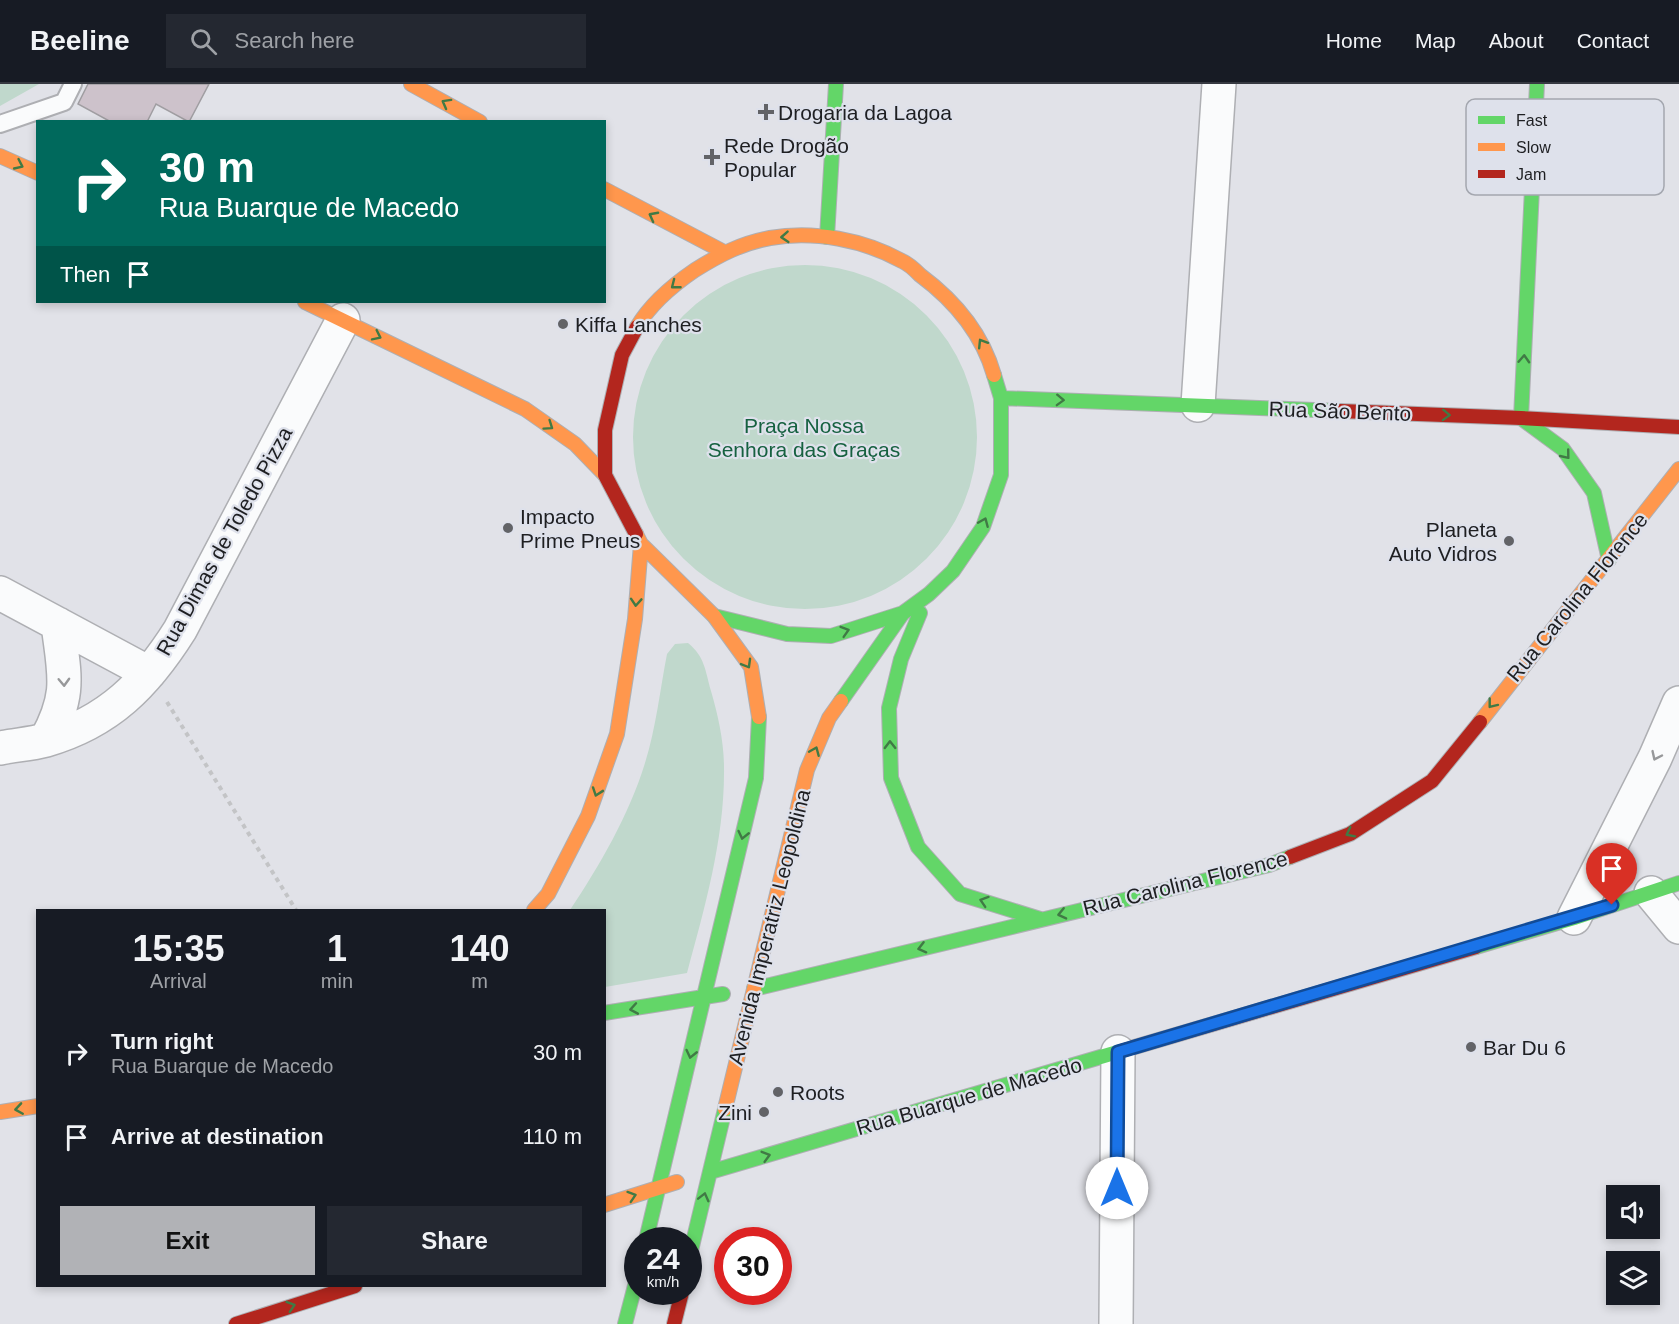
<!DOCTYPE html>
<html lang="en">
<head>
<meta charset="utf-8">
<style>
	:root { --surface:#171b24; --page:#242831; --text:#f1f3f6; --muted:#9ea1a6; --line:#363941; --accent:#b1b2b6 }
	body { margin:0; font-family:Helvetica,sans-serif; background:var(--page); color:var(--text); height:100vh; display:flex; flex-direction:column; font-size:22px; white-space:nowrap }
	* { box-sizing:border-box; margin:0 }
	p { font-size:20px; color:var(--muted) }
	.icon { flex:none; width:33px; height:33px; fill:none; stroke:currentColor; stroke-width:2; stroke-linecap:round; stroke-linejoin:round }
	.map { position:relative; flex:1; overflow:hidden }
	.drawer { position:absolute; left:36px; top:825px; width:570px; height:378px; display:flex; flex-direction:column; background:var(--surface); border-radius:0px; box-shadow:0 3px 9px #0003 }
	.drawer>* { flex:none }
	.hud { position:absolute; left:36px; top:36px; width:570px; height:183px; border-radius:0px; box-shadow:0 3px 9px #0003; background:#00695c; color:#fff; overflow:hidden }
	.buttons { position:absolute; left:1606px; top:1101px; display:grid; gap:12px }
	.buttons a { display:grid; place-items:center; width:54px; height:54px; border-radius:0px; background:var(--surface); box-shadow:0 3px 9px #0003; font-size:30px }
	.speed { position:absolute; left:624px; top:1143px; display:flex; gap:12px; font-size:30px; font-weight:700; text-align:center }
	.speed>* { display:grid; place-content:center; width:78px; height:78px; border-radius:50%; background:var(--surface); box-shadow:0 3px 9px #0003; line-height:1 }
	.speed small { font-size:15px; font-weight:400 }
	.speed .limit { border:9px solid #d22; background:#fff; color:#111 }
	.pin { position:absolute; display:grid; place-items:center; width:51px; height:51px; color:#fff; margin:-62px -26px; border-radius:50% 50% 50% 0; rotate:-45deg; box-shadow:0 0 6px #0007 }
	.pin .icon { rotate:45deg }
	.me { position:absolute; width:66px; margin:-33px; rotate:0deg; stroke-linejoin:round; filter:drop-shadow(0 0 4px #0008) }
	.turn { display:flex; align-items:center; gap:21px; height:126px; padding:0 24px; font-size:27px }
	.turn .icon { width:78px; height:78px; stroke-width:2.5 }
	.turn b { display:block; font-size:42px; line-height:51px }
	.then { display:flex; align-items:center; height:57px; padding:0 24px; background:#0003; gap:12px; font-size:22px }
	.eta { display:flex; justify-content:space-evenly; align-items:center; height:102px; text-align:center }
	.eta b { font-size:36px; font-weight:800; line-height:42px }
	.cta { display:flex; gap:12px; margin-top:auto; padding:12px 24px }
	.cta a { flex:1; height:69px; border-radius:0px; background:var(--accent); color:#111; font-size:24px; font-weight:800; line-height:69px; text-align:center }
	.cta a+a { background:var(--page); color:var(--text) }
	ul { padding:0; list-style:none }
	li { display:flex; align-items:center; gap:18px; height:84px; padding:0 24px }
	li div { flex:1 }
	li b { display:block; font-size:22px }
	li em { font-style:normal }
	header { display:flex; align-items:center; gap:36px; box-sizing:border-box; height:84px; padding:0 30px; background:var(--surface); border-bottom:2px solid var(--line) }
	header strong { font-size:28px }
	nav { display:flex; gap:33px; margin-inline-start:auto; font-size:21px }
	.search { width:420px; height:54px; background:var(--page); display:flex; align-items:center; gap:15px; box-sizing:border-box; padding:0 21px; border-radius:0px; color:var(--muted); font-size:22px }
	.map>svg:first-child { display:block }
	.green { fill:#c0d8cc }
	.building { fill:#cdc2cb; stroke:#a09ea2; stroke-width:1.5 }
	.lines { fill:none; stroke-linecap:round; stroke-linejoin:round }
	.lane-casing { stroke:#aeafb3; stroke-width:20 }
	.street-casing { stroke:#aeafb3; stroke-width:36 }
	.fast-casing { stroke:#aeafb3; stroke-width:16 }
	.slow-casing { stroke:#aeafb3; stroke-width:16 }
	.jam-casing { stroke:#aeafb3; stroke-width:16 }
	.path { stroke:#c3c4c6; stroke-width:4; stroke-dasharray:4.5 4.5; stroke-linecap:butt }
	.lane { stroke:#fafbfc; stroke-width:16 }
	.street { stroke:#fafbfc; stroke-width:33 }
	.fast { stroke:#63d668; stroke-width:14 }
	.slow { stroke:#ff974d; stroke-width:14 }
	.jam { stroke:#b3261e; stroke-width:14 }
	.oneway { stroke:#407a45 }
	.oneway2 { stroke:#97989a }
	.route-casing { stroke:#114b97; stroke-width:15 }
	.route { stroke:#1a73e8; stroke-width:10 }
	.poi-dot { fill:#626367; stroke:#dee1eb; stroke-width:2 }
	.labels { text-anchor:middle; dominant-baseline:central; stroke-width:4.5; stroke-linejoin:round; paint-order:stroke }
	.poi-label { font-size:21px; fill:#1e1f22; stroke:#dee1eb; text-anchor:start }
	.street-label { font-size:21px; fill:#1e1f22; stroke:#dee1eb }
	.park-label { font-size:21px; fill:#166140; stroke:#dee1eb }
	.key { fill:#dee1eb; stroke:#a4a7af; stroke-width:1.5 }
	.key-label { font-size:16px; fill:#1e1f22 }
</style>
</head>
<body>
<header>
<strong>Beeline</strong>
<div class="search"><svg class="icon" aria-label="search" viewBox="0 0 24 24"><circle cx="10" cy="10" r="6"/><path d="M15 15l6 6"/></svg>Search here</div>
<nav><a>Home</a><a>Map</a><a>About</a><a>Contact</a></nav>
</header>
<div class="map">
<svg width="1679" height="1240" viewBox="0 0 1679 1240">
	<rect width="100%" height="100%" fill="#e1e2e8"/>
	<!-- green -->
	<path class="green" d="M0,0H39L0,22Z
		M633 353a172 172 0 1 1 344 0a172 172 0 1 1-344 0Z
		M688,559C705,573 705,586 711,607C718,631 724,658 724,683C725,753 705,823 687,889L605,903L604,826H570C600,781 629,731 645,679C656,644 660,606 667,570L675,560Z"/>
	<!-- building -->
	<path class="building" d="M88,0H209L189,38L156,20L147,38H111L78,20Z"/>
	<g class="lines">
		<!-- lane casing -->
		<g class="lane-casing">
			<path id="lane" d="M0,40L64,18L73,0"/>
		</g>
		<!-- street casing -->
		<g class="street-casing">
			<path id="street" d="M1198,321L1219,0
				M0,509L149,589
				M46,656C72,609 64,590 58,540
				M0,664C15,661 31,660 46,656C109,638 146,600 180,546L343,236
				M1651,809L1679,843
				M1574,834L1655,674L1679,619
				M1116,1240L1118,968"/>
		</g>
		<!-- fast casing -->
		<g class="fast-casing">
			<path id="fast" d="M827,153L836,0
				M1001,314L1340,327
				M1521,334L1537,0
				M1521,334L1563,365L1594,409L1609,476
				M920,529L901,575L889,624L891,694L918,763L960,810L1040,835
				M714,532L787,550L831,552L903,529
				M841,617L903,529L929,510L953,487L983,443L1001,391V314L994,291
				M1476,863L1574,834L1679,799
				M754,905L1269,781L1290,773
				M604,929L723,910
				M710,1088L1121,967
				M646,1156L756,694L759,633
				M688,1179L725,1025
				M625,1240L638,1190"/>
		</g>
		<!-- slow casing -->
		<g class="slow-casing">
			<path id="slow" d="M411,0L480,38
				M0,72L38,89
				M604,105L724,168
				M305,218L525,325L575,360L605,391
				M637,243C651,219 673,201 695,186C719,171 742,159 770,154C814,146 864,156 902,177C909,180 915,186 920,191C955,217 982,249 994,291
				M636,450L641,460L714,532L751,583L759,633
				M1480,638L1679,385
				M534,826L548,810L588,732L617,650L635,535L641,460
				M725,1025L807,686L829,634L841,617
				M0,1028L38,1022
				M604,1121L677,1098"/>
		</g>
		<!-- jam casing -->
		<g class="jam-casing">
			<path id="jam" d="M1340,327L1521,334L1679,343
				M636,450L605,391V346L622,271L637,243
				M1290,773L1350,750L1432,697L1480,638
				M1121,967L1476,863
				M236,1240L355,1202
				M674,1240L682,1208"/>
		</g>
		<!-- path -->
		<path class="path" d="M167,618L296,826"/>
		<!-- lane -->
		<use href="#lane" class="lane"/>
		<!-- street -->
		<use href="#street" class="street"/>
		<!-- fast -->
		<use href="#fast" class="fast"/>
		<!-- slow -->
		<use href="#slow" class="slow"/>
		<!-- jam -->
		<use href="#jam" class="jam"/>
	</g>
	<!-- one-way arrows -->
	<defs><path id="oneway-chevron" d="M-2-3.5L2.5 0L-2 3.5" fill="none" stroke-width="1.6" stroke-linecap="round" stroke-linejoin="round" transform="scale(1.5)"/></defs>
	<g class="oneway">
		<use href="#oneway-chevron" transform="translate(446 19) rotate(-151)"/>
		<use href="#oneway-chevron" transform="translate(19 81) rotate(25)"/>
		<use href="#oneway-chevron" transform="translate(653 132) rotate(-152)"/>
		<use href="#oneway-chevron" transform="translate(785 153) rotate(176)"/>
		<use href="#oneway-chevron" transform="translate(675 201) rotate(142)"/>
		<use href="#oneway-chevron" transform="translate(377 252) rotate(26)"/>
		<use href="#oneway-chevron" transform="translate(982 259) rotate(-122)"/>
		<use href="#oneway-chevron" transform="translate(1524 275) rotate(-87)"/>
		<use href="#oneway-chevron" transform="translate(1060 316) rotate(2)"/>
		<use href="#oneway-chevron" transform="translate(1446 331) rotate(2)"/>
		<use href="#oneway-chevron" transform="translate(549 342) rotate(35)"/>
		<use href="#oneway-chevron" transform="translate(1566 371) rotate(51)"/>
		<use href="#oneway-chevron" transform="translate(984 438) rotate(-67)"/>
		<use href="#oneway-chevron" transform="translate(636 518) rotate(94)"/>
		<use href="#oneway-chevron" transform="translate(845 547) rotate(-17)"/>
		<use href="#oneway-chevron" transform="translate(747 580) rotate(60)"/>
		<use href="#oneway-chevron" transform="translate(1492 620) rotate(128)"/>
		<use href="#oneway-chevron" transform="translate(890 661) rotate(-91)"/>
		<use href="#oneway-chevron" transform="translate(815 667) rotate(-67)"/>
		<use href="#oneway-chevron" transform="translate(597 708) rotate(109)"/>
		<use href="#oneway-chevron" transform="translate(1350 749) rotate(153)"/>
		<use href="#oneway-chevron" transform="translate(743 751) rotate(103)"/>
		<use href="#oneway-chevron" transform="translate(984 817) rotate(-162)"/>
		<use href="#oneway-chevron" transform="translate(1062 830) rotate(167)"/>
		<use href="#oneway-chevron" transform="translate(922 864) rotate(166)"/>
		<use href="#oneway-chevron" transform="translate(634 925) rotate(170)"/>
		<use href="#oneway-chevron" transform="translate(691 970) rotate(103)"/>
		<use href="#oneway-chevron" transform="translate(19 1025) rotate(171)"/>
		<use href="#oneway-chevron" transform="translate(766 1072) rotate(-16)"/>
		<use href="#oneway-chevron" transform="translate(632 1112) rotate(-18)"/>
		<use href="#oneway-chevron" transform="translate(704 1113) rotate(-76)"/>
		<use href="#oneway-chevron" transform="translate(291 1222) rotate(-18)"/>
	</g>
	<g class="oneway2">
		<use href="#oneway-chevron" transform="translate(64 598) rotate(88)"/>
		<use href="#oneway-chevron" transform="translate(1656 672) rotate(115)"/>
	</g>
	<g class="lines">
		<!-- route casing -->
		<g class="route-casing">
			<path id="route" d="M1117,1104L1118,968L1612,821"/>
		</g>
		<!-- route -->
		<use href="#route" class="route"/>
	</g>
	<!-- markers -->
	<g class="poi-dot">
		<path d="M763 19h6v6h6v6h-6v6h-6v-6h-6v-6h6z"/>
		<path d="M709 64h6v6h6v6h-6v6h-6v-6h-6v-6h6z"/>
		<circle cx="563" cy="240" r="6"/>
		<circle cx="508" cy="444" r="6"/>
		<circle cx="1509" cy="457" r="6"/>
		<circle cx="1471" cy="963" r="6"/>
		<circle cx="778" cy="1008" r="6"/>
		<circle cx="764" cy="1028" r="6"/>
	</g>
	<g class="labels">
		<!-- poi labels -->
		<g class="poi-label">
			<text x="778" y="28">Drogaria da Lagoa</text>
			<text x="724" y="61">Rede Drogão<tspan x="724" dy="24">Popular</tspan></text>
			<text x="575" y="240">Kiffa Lanches</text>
			<text x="520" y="432">Impacto<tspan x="520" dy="24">Prime Pneus</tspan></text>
			<text x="1497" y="445" text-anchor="end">Planeta<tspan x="1497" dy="24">Auto Vidros</tspan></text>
			<text x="1483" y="963">Bar Du 6</text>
			<text x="790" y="1008">Roots</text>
			<text x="752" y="1028" text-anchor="end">Zini</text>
		</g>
		<!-- street labels -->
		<g class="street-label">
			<text transform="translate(1340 327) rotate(2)">Rua São Bento</text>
			<text transform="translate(224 457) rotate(-61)">Rua Dimas de Toledo Pizza</text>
			<text transform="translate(1577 513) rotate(-51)">Rua Carolina Florence</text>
			<text transform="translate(1185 799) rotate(-14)">Rua Carolina Florence</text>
			<text transform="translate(769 843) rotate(-76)">Avenida Imperatriz Leopoldina</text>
			<text transform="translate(969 1012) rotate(-16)">Rua Buarque de Macedo</text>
		</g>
		<!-- park labels -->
		<g class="park-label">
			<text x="804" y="341">Praça Nossa<tspan x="804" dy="24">Senhora das Graças</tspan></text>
		</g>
	</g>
	<!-- legend -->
	<rect x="1466" y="15" width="198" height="96" rx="9" class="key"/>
	<rect x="1478" y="32" width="27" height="8" fill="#63d668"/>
	<rect x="1478" y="59" width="27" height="8" fill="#ff974d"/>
	<rect x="1478" y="86" width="27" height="8" fill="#b3261e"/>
	<g class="key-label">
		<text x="1516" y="42">Fast</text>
		<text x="1516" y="69">Slow</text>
		<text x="1516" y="96">Jam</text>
	</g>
</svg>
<div class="buttons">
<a><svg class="icon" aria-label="sound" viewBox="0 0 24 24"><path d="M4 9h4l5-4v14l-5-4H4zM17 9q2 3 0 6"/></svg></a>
<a><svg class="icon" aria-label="layers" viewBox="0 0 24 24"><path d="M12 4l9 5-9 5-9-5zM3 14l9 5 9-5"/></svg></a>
</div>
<div class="speed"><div>24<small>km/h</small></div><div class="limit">30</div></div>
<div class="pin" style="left:1612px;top:821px;background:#d93025"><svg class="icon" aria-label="arrive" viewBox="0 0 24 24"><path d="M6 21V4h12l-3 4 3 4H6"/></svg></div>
<svg class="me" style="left:1117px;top:1104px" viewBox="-20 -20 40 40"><circle r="19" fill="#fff"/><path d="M0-13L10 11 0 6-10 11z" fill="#1a73e8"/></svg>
<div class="hud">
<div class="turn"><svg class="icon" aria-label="right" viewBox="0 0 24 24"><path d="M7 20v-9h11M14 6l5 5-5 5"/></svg><div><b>30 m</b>Rua Buarque de Macedo</div></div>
<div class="then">Then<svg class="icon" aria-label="arrive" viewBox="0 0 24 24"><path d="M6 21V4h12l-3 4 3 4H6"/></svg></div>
</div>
<section class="drawer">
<div class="eta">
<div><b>15:35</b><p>Arrival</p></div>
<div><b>1</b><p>min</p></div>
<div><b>140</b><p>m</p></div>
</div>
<ul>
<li><svg class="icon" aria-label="right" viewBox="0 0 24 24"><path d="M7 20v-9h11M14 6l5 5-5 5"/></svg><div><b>Turn right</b><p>Rua Buarque de Macedo</p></div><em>30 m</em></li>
<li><svg class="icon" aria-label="arrive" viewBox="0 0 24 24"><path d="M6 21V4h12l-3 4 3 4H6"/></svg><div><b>Arrive at destination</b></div><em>110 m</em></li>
</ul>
<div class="cta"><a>Exit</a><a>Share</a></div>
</section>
</div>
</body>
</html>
